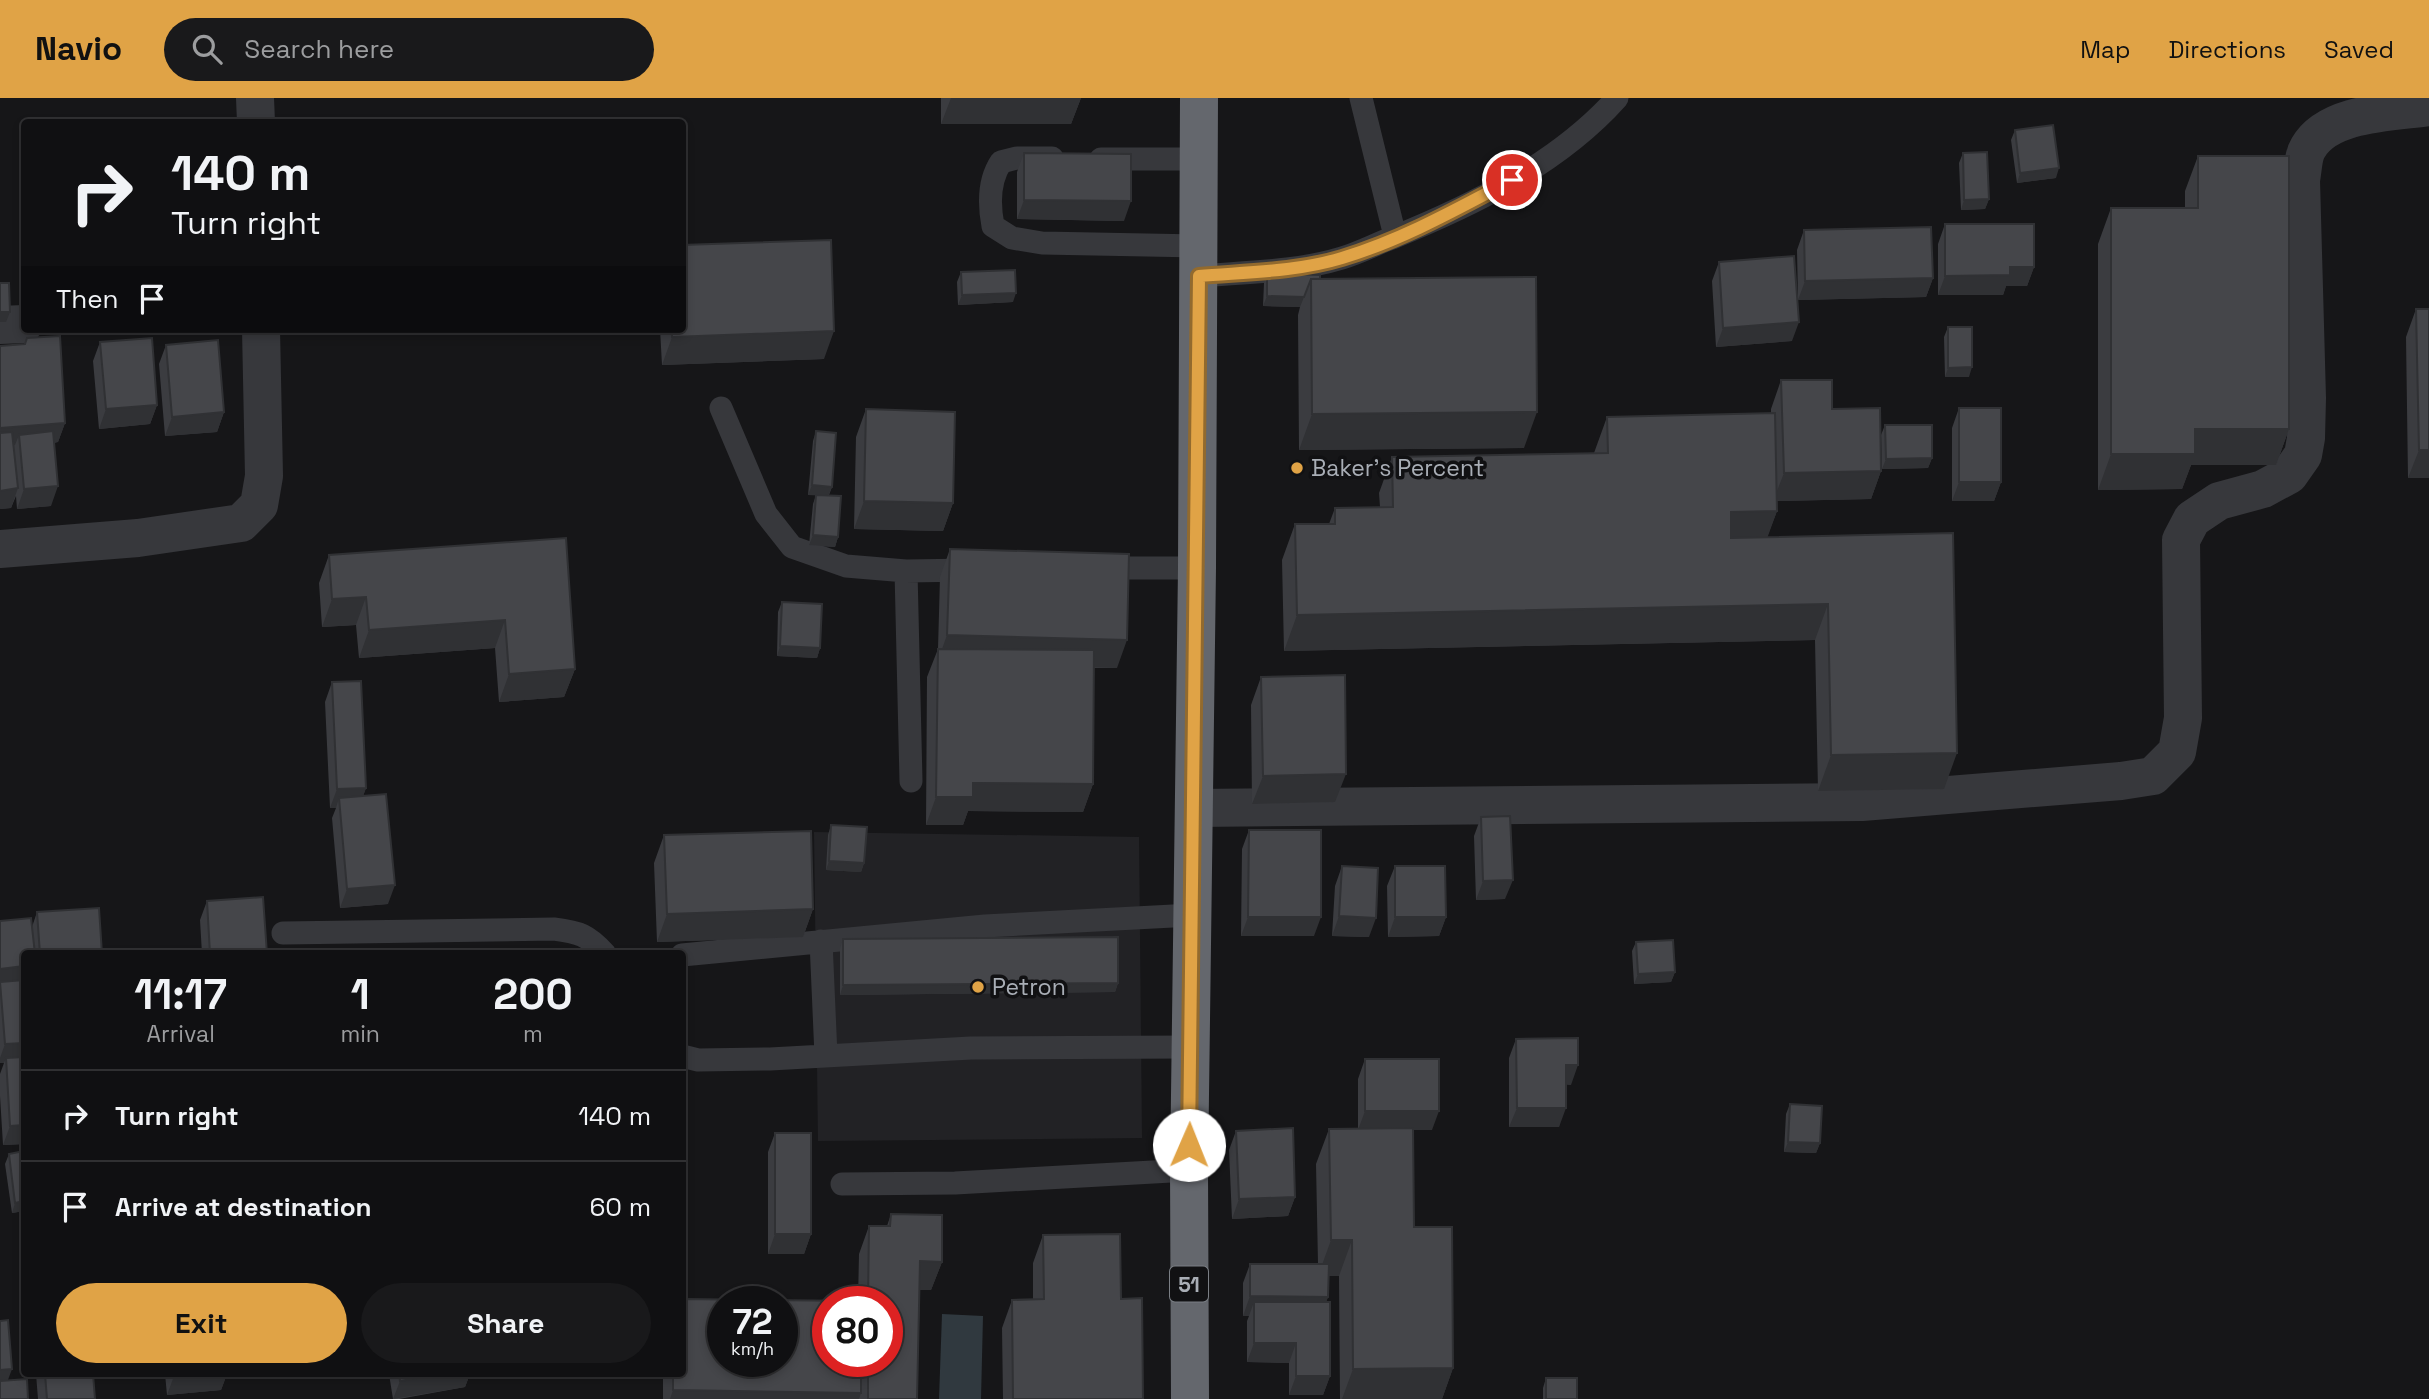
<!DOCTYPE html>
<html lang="en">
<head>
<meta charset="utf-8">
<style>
	:root { --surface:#101012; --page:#19191b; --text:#f1f3f6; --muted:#9c9d9f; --line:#303032; --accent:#e0a346 }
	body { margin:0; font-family:"Space Grotesk",sans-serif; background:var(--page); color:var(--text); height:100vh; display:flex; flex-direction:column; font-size:26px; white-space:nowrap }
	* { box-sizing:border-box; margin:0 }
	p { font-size:23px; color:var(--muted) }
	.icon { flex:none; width:38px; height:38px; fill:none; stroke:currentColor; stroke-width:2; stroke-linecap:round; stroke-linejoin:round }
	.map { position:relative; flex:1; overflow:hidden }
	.panel { position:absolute; left:21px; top:852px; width:665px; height:427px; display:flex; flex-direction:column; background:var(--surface); border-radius:7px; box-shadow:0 4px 10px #0003,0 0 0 2px var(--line) }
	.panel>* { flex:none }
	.guide { position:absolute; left:21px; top:21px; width:665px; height:214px; border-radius:7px; box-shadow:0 4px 10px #0003,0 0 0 2px var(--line); background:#101012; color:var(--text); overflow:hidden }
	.speed { position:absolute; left:707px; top:1188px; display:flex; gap:14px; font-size:35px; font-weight:700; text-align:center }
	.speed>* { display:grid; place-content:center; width:91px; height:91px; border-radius:50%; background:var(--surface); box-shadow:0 4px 10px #0003,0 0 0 2px var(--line); line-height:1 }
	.speed small { font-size:18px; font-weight:400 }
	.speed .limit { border:10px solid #d22; background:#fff; color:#111 }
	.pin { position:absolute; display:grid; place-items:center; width:60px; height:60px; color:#fff; margin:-30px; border:4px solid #fff; border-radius:50%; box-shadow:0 2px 7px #0007 }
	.me { position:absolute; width:77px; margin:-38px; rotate:1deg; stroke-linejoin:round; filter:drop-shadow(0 0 5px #0008) }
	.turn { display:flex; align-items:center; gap:24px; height:147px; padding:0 35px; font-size:32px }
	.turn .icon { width:91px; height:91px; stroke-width:2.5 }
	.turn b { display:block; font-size:49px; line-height:60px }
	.then { display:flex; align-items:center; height:66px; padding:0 35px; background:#0003; gap:14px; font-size:26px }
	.eta { display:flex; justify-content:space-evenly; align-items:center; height:119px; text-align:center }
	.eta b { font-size:42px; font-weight:700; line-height:49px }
	.cta { display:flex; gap:14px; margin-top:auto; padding:14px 35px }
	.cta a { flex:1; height:80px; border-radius:42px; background:var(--accent); color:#111; font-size:28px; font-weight:700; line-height:80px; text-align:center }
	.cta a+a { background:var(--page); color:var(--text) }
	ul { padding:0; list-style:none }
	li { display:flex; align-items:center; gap:21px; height:91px; padding:0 35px; border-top:2px solid var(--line) }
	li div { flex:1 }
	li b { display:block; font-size:26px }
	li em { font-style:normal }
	header { display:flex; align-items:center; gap:42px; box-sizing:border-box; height:98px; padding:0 35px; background:var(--accent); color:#111 }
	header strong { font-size:33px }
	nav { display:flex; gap:38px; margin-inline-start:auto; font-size:24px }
	.search { width:490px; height:63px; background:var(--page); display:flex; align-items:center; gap:18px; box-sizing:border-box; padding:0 24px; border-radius:38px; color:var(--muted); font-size:26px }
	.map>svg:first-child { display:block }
	.built { fill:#222225 }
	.water { fill:#30393f }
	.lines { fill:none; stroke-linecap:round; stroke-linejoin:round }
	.lane { stroke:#37383c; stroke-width:23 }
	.street { stroke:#37383c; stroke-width:38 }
	.highway { stroke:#64676d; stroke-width:38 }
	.wall { fill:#3b3c40; fill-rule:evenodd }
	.shaded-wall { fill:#303134 }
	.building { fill:#45464a; stroke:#303134; stroke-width:2; fill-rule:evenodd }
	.route-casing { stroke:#926a2e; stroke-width:18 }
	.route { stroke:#e0a346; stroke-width:12 }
	.poi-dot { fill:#e0a346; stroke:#111113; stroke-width:2.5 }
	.labels { text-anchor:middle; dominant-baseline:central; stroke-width:7; stroke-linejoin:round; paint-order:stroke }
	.shield { fill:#111113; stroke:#7b7f85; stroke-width:2 }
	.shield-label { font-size:21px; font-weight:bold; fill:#a9aeb6 }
	.poi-label { font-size:23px; fill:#a9aeb6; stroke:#111113; text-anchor:start }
</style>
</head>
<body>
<header>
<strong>Navio</strong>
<div class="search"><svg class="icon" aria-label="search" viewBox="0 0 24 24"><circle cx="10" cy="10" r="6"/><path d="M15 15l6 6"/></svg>Search here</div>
<nav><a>Map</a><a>Directions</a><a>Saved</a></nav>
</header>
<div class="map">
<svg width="2429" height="1301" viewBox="0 0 2429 1301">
	<rect width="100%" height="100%" fill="#161618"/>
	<!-- built -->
	<path class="built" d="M814,734L1139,739L1142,1040L818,1043Z"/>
	<!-- water -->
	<path class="water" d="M942,1216L983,1218L981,1301H939Z"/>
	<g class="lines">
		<!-- lane -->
		<path class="lane" d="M1361,0L1395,138
			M1052,60H1017L1001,64C989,82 989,107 993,128L1012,140L1042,145L1199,148
			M1101,61H1199
			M1199,178C1247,174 1296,174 1342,160C1359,155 1376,146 1392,140C1473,107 1558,66 1617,0
			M721,310L766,416L792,449L846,468L906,473L971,472
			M1100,470H1197
			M906,473L911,683
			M283,835L554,831C579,834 588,837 605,856
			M821,843L826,958
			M682,857L985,828L1192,817
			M682,958L698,962L770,961L971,950L1191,949
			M842,1086L955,1085L1189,1072"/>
		<!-- street -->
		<path class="street" d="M255,0L256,24
			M0,227L24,226
			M0,451L138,440L241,425L259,407L264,378L261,231
			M1194,710L1862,704L2121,683L2153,678L2177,654L2183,620L2181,442L2192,421L2219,403L2263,391L2289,377L2303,357L2306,340L2307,300L2301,82C2303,72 2303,58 2308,50C2328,14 2393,14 2429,9"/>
		<!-- highway -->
		<path class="highway" d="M1190,1301L1189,1072L1197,470L1199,0"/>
	</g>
	<!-- wall -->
	<path class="wall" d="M941,0H1081L1071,26H941Z
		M2015,32L2056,80L2017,85L2011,42Z
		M1024,55L1124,123L1017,121V74Z
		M1963,55L1989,101L1985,111L1961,112L1959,65Z
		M2198,58L2289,331L2276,367H2191L2182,391L2098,392V146L2111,110H2185V93Z
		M1945,126L2034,169L2027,188H2006L2003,197H1938V146Z
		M1804,132L1933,180L1926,199L1798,202L1797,152Z
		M1719,164L1792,243L1716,249L1712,183Z
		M961,174L1013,204L958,207L957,184Z
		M1267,175L1320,181L1524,350L1299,352L1298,217L1300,209L1263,208L1264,185Z
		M2416,211H2429V380H2408L2406,239Z
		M1948,229L1969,279H1945L1944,239Z
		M660,231H682L824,261L662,267Z
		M27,240L65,325L58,344L54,345L51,408L17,411L16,398L11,410L0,411L24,246Z
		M100,244L157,307L150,326L99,331L93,263Z
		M166,247L224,314L217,334L165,338L159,266Z
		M1781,282L1832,311L1881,373L1871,401L1776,403L1777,413L1767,439L1953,435L1944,691L1818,693L1815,542L1284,553L1282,462L1295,426H1329L1335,410L1380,409L1379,395L1392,359L1594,355L1607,319L1771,315V311Z
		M1959,310L2001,384L1994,403H1952V330Z
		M866,311L953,405L943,433L854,431L856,339Z
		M1885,327L1932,360L1928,370L1882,371L1881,337Z
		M816,333L832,389L829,397L838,439L835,449L809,447L813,406L816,397H808L813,343Z
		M566,440L575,571L564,599L499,604L495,550L359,560L356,527L322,529L319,485L329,457Z
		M950,451L1117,570H1094L1093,686L1083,714L968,713L963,727H926L927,579L938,551L940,479Z
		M782,504L820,550L817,560L777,558L778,514Z
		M1261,579L1335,704L1252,706L1251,607Z
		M332,584L366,690L363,698L388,806L340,810L332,720L336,710H330L325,604Z
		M1481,719L1505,801L1476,802L1474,738Z
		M831,727L864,765L861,774L826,772L828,737Z
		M1249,732L1314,838H1241L1242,751Z
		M664,737L813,811L803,839L657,844L654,765Z
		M1342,768L1369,839L1332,838L1335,788Z
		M1395,768L1446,819L1439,838L1388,839L1387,788Z
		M207,803L267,856H202L200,822Z
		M37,814L102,856H24V1046L3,1047L0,998V976L4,965H0V823L32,829Z
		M843,841L1118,885L1115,894L840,897V851Z
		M1636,844L1675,874L1671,884L1634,886L1632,853Z
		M1516,941L1571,987L1566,986L1559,1029H1509V960Z
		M1365,961L1432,1032H1413L1414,1129L1453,1270L1442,1301H1340L1339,1178H1329L1328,1199L1326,1204L1330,1278L1323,1297H1289V1265L1247,1264V1223L1249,1218H1243V1185L1250,1166H1318L1316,1066L1329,1031L1358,1030V981Z
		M1790,1006L1820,1045L1816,1055L1784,1054L1786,1016Z
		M1236,1033L1295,1099L1288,1118L1232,1121L1229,1052Z
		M775,1035L811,1136L804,1156H768V1054Z
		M9,1056L24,1113L12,1115L5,1066Z
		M891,1116L942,1117V1164L931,1192H920L917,1301H663V1276H682V1201L858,1203L859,1156L869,1128H887ZM723,1204H782V1264H723ZM828,1204H887V1264H828Z
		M1043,1137L1121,1201L1143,1301H1003L1002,1230L1012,1202H1033V1165Z
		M36,1276H93L95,1301H38Z
		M165,1276H227L221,1292L167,1297Z
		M389,1276H470L465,1289L399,1301H393Z
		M1546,1280L1577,1301H1543V1290Z"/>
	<!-- shaded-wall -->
	<path class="shaded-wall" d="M951,0H1081L1071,26H941Z
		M2059,70L2056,80L2017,85L2020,75Z
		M1989,101L1985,111L1961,112L1964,102Z
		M1024,102L1131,103L1124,123L1017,121Z
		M2010,169H2034L2027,188H2006L2003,197H1938L1945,178Z
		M1933,180L1926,199L1798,202L1805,183Z
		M1016,195L1013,204L958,207L962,197Z
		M1267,198L1304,199L1300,209L1263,208Z
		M0,214H10L6,224H0Z
		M1799,224L1792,243L1716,249L1723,230Z
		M834,233L824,261L662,267L672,239Z
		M1972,269L1969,279H1945L1948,270Z
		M157,307L150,326L99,331L106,311Z
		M224,314L217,334L165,338L172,319Z
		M1537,314L1524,350L1299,352L1312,316Z
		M65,325L58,344L20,347L19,337L15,347L0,348V330Z
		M2195,331H2289L2276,367H2191L2182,391L2098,392L2111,356Z
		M2419,352H2429V380H2408Z
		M1932,360L1928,370L1882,371L1886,361Z
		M1881,373L1871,401L1773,403L1784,375Z
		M1959,384H2001L1994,403H1952Z
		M812,387L832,389L828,398L808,397Z
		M58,388L51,408L17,411L24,391Z
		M18,390L11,410L0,411V393Z
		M864,403L953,405L943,433L854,431Z
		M1777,413L1764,449H1718L1731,414Z
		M813,437L838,439L835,449L809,447Z
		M366,499L356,527L322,529L332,501Z
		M1828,506L1815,542L1284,553L1297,517Z
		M505,522L495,550L359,560L369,532Z
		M947,537L1127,542L1117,570L937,565Z
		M780,548L820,550L817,560L777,558Z
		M575,571L564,599L499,604L509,576Z
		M1957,655L1944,691L1818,693L1831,657Z
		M1346,676L1335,704L1252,706L1263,678Z
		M973,685L1093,686L1083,714L968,713L963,727H926L936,699Z
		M366,690L359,709L339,700L336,710H330L337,691Z
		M829,763L864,765L861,774L826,772Z
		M1513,782L1505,801L1476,802L1483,783Z
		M395,787L388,806L340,810L347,791Z
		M813,811L803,839L657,844L667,816Z
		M1339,818L1376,820L1369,839L1332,838Z
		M1248,819H1321L1314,838H1241Z
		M1395,819H1446L1439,838L1388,839Z
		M24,868V887L0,889V871Z
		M1675,874L1671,884L1634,886L1638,876Z
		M1118,885L1115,894L840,897L843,887Z
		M24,945V951L20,964L6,960L4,965H0V960L5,946Z
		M1566,967H1578L1571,987L1559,986Z
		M1517,1010H1566L1559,1029H1509Z
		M1365,1013H1439L1432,1032H1358Z
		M24,1027V1046L3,1047L10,1028Z
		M1788,1044L1820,1045L1816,1055L1784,1054Z
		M1295,1099L1288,1118L1232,1121L1239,1101Z
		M24,1103V1113L12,1115L15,1105Z
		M775,1136H811L804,1156H768Z
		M1331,1142H1352L1339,1178H1318Z
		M920,1163L942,1164L931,1192H910Z
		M1250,1198L1328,1199L1321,1218L1254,1204L1249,1218H1243Z
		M1254,1245H1296L1289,1265L1247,1264Z
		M1453,1270L1442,1301H1342L1353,1271Z
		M12,1271L5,1290L0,1291V1272Z
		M195,1276H227L221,1292L167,1297L174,1278Z
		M439,1276H470L465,1289L393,1301L400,1283Z
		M1296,1278H1330L1323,1297H1289Z
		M673,1292L861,1295L859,1301H670Z"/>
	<!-- building -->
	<path class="building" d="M2053,27L2059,70L2020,75L2015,32Z
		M1987,54L1989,101L1964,102L1963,55Z
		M1024,55L1131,56V103L1024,102Z
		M2198,58H2289V331H2195V356H2111V110H2198Z
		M1945,126H2034V169H2010V177L1945,178Z
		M1931,129L1933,180L1805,183L1804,132Z
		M831,142L834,233L672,239V231H682V147Z
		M1794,158L1799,224L1723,230L1719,164Z
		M1015,172L1016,195L962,197L961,174Z
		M1267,175L1320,177V181H1311L1304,199L1267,198Z
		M1536,179L1537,314L1312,316L1311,181Z
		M0,185H9L10,214H0Z
		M2416,211H2429V352H2419Z
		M1948,229H1972V269L1948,270Z
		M60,238L65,325L0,330V248L25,246L27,240Z
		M152,240L157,307L106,311L100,244Z
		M218,242L224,314L172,319L166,247Z
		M1781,282H1832V311L1880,310L1881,373L1784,375Z
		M1959,310H2001V384H1959Z
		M866,311L955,314L953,405L864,403Z
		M1775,315L1777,413L1731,414V440L1953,435L1957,655L1831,657L1828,506L1297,517L1295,426H1335V410L1393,409L1392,359L1608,355L1607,319Z
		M1885,327H1932V360L1886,361Z
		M53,333L58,388L24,391L19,337Z
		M816,333L836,335L832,389L812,387Z
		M12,334L18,390L0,393V335Z
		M816,397L841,398L838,439L813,437Z
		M566,440L575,571L509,576L505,522L369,532L366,499L332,501L329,457Z
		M950,451L1129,456L1127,542L947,537Z
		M782,504L822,506L820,550L780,548Z
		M938,551L1094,552L1093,686L973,685V699H936Z
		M1345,577L1346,676L1263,678L1261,579Z
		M361,583L366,690L337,691L332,584Z
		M386,696L395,787L347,791L339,700Z
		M1510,718L1513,782L1483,783L1481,719Z
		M831,727L867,729L864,765L829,763Z
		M1249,732H1321V819H1248Z
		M811,733L813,811L667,816L664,737Z
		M1342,768L1378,770L1376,820L1339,818Z
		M1395,768H1445L1446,819H1395Z
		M263,799L267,856H210L207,803Z
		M99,810L102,856H40L37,814Z
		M31,820L35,856H24V868L0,871V823Z
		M1118,839V885L843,887V841Z
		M1673,842L1675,874L1638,876L1636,844Z
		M24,882V945L5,946L0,884Z
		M1578,940V967H1566V1010H1517L1516,941Z
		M24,959V1027L10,1028L6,960Z
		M1365,961H1439V1013H1365Z
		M1790,1006L1822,1008L1820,1045L1788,1044Z
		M1293,1030L1295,1099L1239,1101L1236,1033Z
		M1413,1030L1414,1129H1452L1453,1270L1353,1271L1352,1142H1331L1329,1031Z
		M775,1035H811V1136H775Z
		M24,1053V1103L15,1105L9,1056Z
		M891,1116L942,1117V1164L920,1163L917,1301H868V1264H887V1204H868L869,1128H890Z
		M1120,1136L1121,1201L1142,1200L1143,1301H1013L1012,1202L1044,1201L1043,1137Z
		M1250,1166H1329L1328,1199L1250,1198Z
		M682,1201L862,1203L828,1204V1264H861V1295L673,1292V1276H682ZM723,1204H782V1264H723Z
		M1254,1204H1330V1278H1296V1245H1254Z
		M8,1222L12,1271L0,1272V1223Z
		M45,1276H93L95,1301H47Z
		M174,1276H195L174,1278Z
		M399,1276H439L400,1283Z
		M1546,1280H1577V1301H1546Z
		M27,1281L28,1301H0V1283Z"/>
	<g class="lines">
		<!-- route casing -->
		<g class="route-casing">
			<path id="route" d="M1189,1047L1199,178C1246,174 1296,174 1342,160C1402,142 1457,111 1512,82"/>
		</g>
		<!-- route -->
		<use href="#route" class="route"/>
	</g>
	<!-- markers -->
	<g class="poi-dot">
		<circle cx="1297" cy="370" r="7"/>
		<circle cx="978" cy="889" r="7"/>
	</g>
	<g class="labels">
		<!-- shield labels -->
		<rect class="shield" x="1170" y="1168.5" width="38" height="35" rx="5"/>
		<g class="shield-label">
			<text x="1189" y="1186">51</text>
		</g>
		<!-- poi labels -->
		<g class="poi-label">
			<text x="1311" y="370">Baker's Percent</text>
			<text x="992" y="889">Petron</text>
		</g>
	</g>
</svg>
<div class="speed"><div>72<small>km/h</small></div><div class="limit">80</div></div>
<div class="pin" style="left:1512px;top:82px;background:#d93025"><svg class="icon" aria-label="arrive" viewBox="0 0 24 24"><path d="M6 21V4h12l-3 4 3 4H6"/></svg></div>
<svg class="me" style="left:1189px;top:1047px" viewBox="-20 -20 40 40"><circle r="19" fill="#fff"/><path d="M0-13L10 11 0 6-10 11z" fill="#e0a346"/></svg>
<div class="guide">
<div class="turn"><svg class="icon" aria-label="right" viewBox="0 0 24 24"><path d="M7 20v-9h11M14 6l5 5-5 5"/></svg><div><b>140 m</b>Turn right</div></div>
<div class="then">Then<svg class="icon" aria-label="arrive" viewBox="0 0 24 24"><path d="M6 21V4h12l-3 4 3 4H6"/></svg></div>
</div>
<section class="panel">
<div class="eta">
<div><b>11:17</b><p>Arrival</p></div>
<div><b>1</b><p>min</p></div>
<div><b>200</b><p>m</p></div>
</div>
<ul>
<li><svg class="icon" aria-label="right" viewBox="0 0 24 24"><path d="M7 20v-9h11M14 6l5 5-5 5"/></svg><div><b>Turn right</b></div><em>140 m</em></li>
<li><svg class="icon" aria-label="arrive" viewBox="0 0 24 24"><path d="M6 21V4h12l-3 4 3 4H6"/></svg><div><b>Arrive at destination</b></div><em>60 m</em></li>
</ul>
<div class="cta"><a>Exit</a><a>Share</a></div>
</section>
</div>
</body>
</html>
